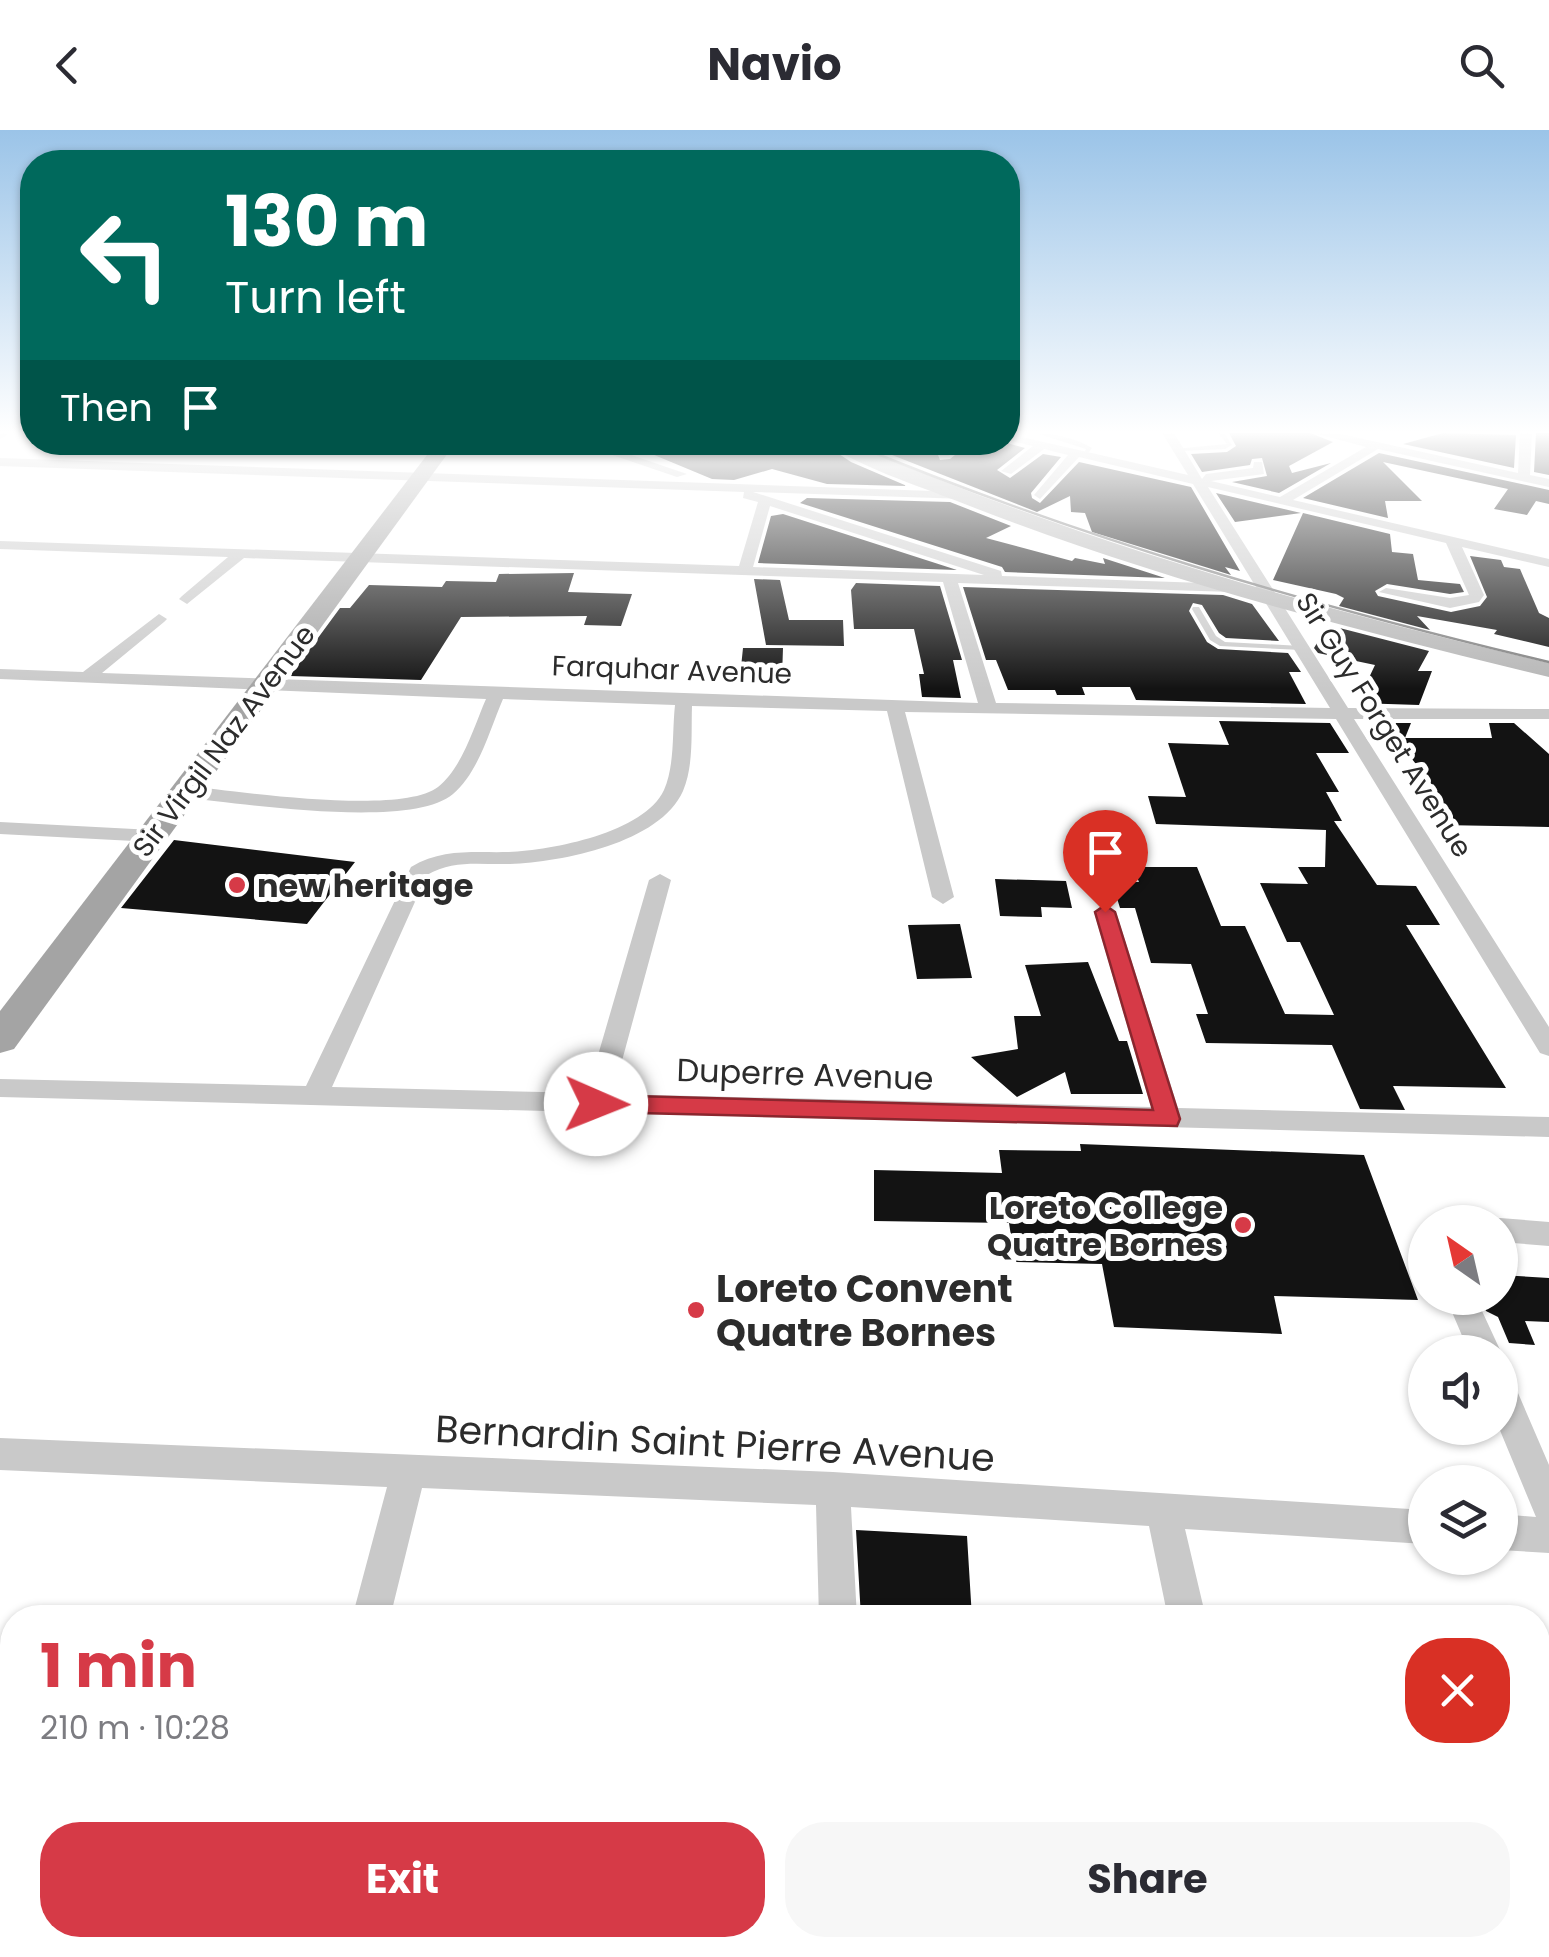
<!DOCTYPE html>
<html lang="en">
<head>
<meta charset="utf-8">
<style>
	:root { --surface:#fff; --page:#f7f7f7; --text:#2b2b33; --muted:#7c7c81; --accent:#d63a47 }
	body { margin:0; font-family:Poppins,sans-serif; background:var(--page); color:var(--text); height:100vh; display:flex; flex-direction:column; font-size:38px; white-space:nowrap }
	* { box-sizing:border-box; margin:0 }
	p { font-size:32px; color:var(--muted) }
	.icon { flex:none; width:55px; height:55px; fill:none; stroke:currentColor; stroke-width:2; stroke-linecap:round; stroke-linejoin:round }
	.map { position:relative; flex:1; overflow:hidden }
	.panel { position:absolute; left:0px; top:1475px; width:1550px; height:352px; display:flex; flex-direction:column; background:var(--surface); border-radius:40px 40px 0 0; box-shadow:0 2px 8px #0004 }
	.panel>* { flex:none }
	.top-card { position:absolute; left:20px; top:20px; width:1000px; height:305px; border-radius:40px; box-shadow:0 2px 8px #0004; background:#00695c; color:#fff; overflow:hidden }
	.needle { width:65px; rotate:326deg }
	.fabs { position:absolute; left:1408px; top:1075px; display:grid; gap:20px }
	.fabs a { display:grid; place-items:center; width:110px; height:110px; border-radius:50%; background:var(--surface); box-shadow:0 2px 8px #0004; font-size:50px }
	.pin { position:absolute; display:grid; place-items:center; width:85px; height:85px; color:#fff; margin:-102px -42px; border-radius:50% 50% 50% 0; rotate:-45deg; box-shadow:0 0 10px #0007 }
	.pin .icon { rotate:45deg }
	.me { position:absolute; width:110px; margin:-55px; rotate:91deg; stroke-linejoin:round; filter:drop-shadow(0 0 8px #0008) }
	.turn { display:flex; align-items:center; gap:35px; height:210px; padding:0 40px; font-size:45px }
	.turn .icon { width:130px; height:130px; stroke-width:2.5 }
	.turn b { display:block; font-size:70px; line-height:85px }
	.then { display:flex; align-items:center; height:95px; padding:0 40px; background:#0003; gap:20px; font-size:38px }
	.round { display:grid; place-items:center; flex:none; width:105px; height:105px; border-radius:40px; background:var(--page) }
	.overview { display:flex; align-items:center; justify-content:space-between; height:170px; padding:0 40px }
	h1 { font-size:60px; font-weight:700; line-height:75px; color:var(--accent) }
	.button { display:flex; gap:20px; margin-top:auto; padding:20px 40px }
	.button a { flex:1; height:115px; border-radius:40px; background:var(--accent); color:#fff; font-size:40px; font-weight:700; line-height:115px; text-align:center }
	.button a+a { background:var(--page); color:var(--text) }
	header { display:flex; justify-content:space-between; align-items:center; height:130px; padding:0 40px; background:var(--surface); font-size:45px; font-weight:700 }
	.map>svg:first-child { display:block }
	.building { fill:#131313 }
	.lines { fill:none; stroke-linecap:round; stroke-linejoin:round }
	.lane { fill:#c9c9c9; fill-rule:evenodd }
	.street { fill:#c9c9c9; fill-rule:evenodd }
	.secondary { fill:#b6b6b6; fill-rule:evenodd }
	.primary { fill:#a4a4a4; fill-rule:evenodd }
	.tram { stroke:#818181; stroke-width:2.5 }
	.route { fill:#d63a47; stroke:#8b262e; stroke-width:2.5 }
	.poi-dot { fill:#d63a47; stroke:#fff; stroke-width:4 }
	.labels { text-anchor:middle; dominant-baseline:central; stroke-width:10; stroke-linejoin:round; paint-order:stroke }
	.far-street-label { font-size:28px; fill:#2c2c2c; stroke:#fff }
	.poi-label { font-size:32px; font-weight:bold; fill:#2c2c2c; stroke:#fff; text-anchor:start }
	.street-label { font-size:32px; fill:#2c2c2c; stroke:#fff }
	.near-poi-label { font-size:38px; font-weight:bold; fill:#2c2c2c; stroke:#fff; text-anchor:start }
	.near-street-label { font-size:38px; fill:#2c2c2c; stroke:#fff }
</style>
</head>
<body>
<header><svg class="icon" aria-label="back" viewBox="0 0 24 24"><path d="M15 5l-7 7 7 7"/></svg>Navio<svg class="icon" aria-label="search" viewBox="0 0 24 24"><circle cx="10" cy="10" r="6"/><path d="M15 15l6 6"/></svg></header>
<div class="map">
<svg width="1549" height="1827" viewBox="0 0 1549 1827">
	<rect width="100%" height="100%" fill="#fff"/>
	<!-- building -->
	<path class="building" d="M1229,303H1310L1333,312L1289,336L1292,343L1331,333L1279,363L1232,352L1267,346L1262,328L1252,329L1250,335L1202,342L1191,324L1227,322L1236,316Z
		M1443,303L1516,305L1514,338L1403,314Z
		M1536,303H1549V345L1534,342Z
		M623,312H821L851,332L907,356L827,354L772,339L734,350L712,349Z
		M859,312H945L936,320L940,330L950,329L971,312H1003L1025,318L997,340L1010,348L1043,324L1061,327L1031,363L1032,368L1040,373L1079,332L1191,357L1240,441L1225,437L1231,445L1092,402L1085,383L1071,382L1070,366L1037,382Z
		M1379,323L1549,360V374L1536,371L1527,385L1494,379L1508,359L1383,332L1422,371H1385L1388,388L1303,368Z
		M1216,363L1301,383L1235,392Z
		M807,368L950,372L1011,396L986,408L1072,431L1075,428L1105,434L1103,428L1165,448L1005,442L1002,437L800,373Z
		M1303,383L1390,404L1392,422L1413,424L1418,450L1460,454L1464,462L1450,464L1387,454L1375,461L1378,466L1451,482L1480,476L1487,467L1470,426L1501,430L1504,437L1520,439L1539,483L1549,488V517L1494,504L1497,500L1417,486L1430,500L1339,476L1344,468L1336,464L1273,450Z
		M783,384L957,440L758,433L771,386Z
		M574,443L568,462L632,464L621,496L584,495L587,486L461,487L421,550L290,546L340,478H350L369,455L442,457L446,451L496,452L499,444Z
		M754,449L780,450L789,490H843L844,516L766,515Z
		M856,453L940,456L962,530H953L961,568L922,567L919,544H924L914,499H854L851,460Z
		M963,457L1223,465L1252,474L1279,511L1226,508L1219,503L1202,475L1193,473L1189,481L1207,512L1218,519L1288,523L1301,542H1289L1306,574L1136,570L1130,557H1082L1085,565H1057L1055,560H1008L996,530H986Z
		M1328,495L1429,521L1418,541H1432L1419,575L1357,573L1375,535L1318,523L1314,518Z
		M743,518H783L782,547H740Z
		M1219,591L1330,593L1349,623H1316L1339,662H1326L1342,691H1334L1377,755L1416,756L1440,795H1406L1506,958L1393,956L1405,980L1360,979L1332,915L1206,913L1196,884H1208L1191,834L1151,833L1135,778H1120L1112,752H1139L1133,737H1197L1221,796H1245L1285,884L1334,885L1300,812H1287L1260,753L1308,754L1298,737H1325L1326,700L1156,694L1148,666L1186,667L1168,613L1229,615Z
		M1384,593H1411L1405,608H1492L1489,593H1514L1549,624V697L1440,695L1414,656H1433Z
		M174,710L355,732L307,794L121,778Z
		M995,749L1066,751L1072,778L1041,777L1042,787L1000,786Z
		M960,794L972,848L917,849L908,795Z
		M1088,832L1119,911H1127L1143,964H1071L1065,942L1017,967L971,927L1018,919L1014,886H1041L1025,835Z
		M1080,1014L1364,1025L1418,1170L1274,1166L1282,1204L1114,1197L1102,1134L1015,1132L1009,1093L874,1091V1040L1002,1043L999,1020L1081,1021Z
		M1500,1145L1549,1148V1192L1525,1191L1535,1215L1509,1213L1498,1187L1486,1181L1480,1168H1500Z
		M856,1400L967,1406L972,1488H861Z"/>
	<g class="lines">
		<!-- lane -->
		<path class="lane" d="M1036,303C1054,303 1077,309 1092,318L1086,326H1082L1086,319Z
			M1218,303H1224L1232,315L1225,319L1178,321L1175,319L1227,314Z
			M1193,477H1199L1216,506L1225,512L1301,516L1305,518L1301,520L1220,516L1210,510L1192,479Z"/>
		<!-- street -->
		<path class="street" d="M0,303H10L0,309Z
			M1162,303H1174L1202,349L1206,344L1253,338L1254,332H1262L1264,344L1211,351L1280,367L1366,317L1314,303H1336L1518,343L1520,303H1532L1530,345L1549,349V357L1378,319L1293,370L1549,429V437L1462,417L1484,465L1479,472L1450,478L1379,462L1386,458L1450,468L1469,465L1446,413L1208,357L1348,578L1549,579V589H1354L1549,897V926L1540,923L1336,589L905,582L954,767L943,774L932,767L887,581L692,576C691,602 694,635 683,661C660,713 562,732 510,734C481,735 454,729 427,745L332,957L587,963L649,750L660,744L671,750L613,964L1151,977L1094,782L1105,775L1116,782L1178,978L1549,987V1007L0,967V949L306,956L411,737C443,718 474,723 509,722C552,720 644,703 664,660C675,635 672,602 675,575L503,569C490,599 479,642 453,664C411,700 242,673 186,668L176,662L186,656C237,661 401,686 438,657C463,637 474,596 486,569L0,549V539L83,542L159,484L167,489L164,492L102,543L978,573L943,452L244,428L187,474L179,469L182,466L228,427L0,419V411L739,436L758,372L743,368L744,362L0,336V328L961,362L967,366L966,369L753,362L1001,441L1002,446L1232,454L1239,458L1232,462L958,453L996,573L1330,578L1193,354L1079,327L1040,369L1034,365L1068,325L1044,319L1011,344L1001,341L1033,316L1008,310V304L1188,345ZM770,376L984,445L753,437Z
			M574,312H593L687,344L677,347Z
			M953,312H967L948,326H940V320Z
			M0,692L153,700L163,706L153,712L0,704Z
			M1500,1088L1549,1092V1116L1500,1112V1092H1489Z
			M1446,1168H1476L1501,1222L1500,1224L1469,1222Z
			M1500,1244L1512,1249L1549,1335V1423L1500,1420V1384L1536,1387L1499,1298Z
			M0,1308L833,1342L1425,1380V1414L1185,1399L1206,1488H1168L1149,1396L851,1377L857,1488H819L816,1375L422,1358L390,1488H352L387,1357L0,1340Z
			M827,1815H873V1827H827Z"/>
		<!-- secondary -->
		<path class="secondary" d="M825,312H848C1074,410 1309,477 1549,533V547C1349,499 1149,447 957,371C921,357 854,335 825,312Z"/>
		<!-- primary -->
		<path class="primary" d="M437,312H456L14,919L0,923V881Z"/>
		<!-- tram -->
		<path class="tram" d="M848,312C1076,407 1309,475 1549,532"/>
	</g>
	<!-- sky -->
	<linearGradient id="sky" x2="0" y2="1"><stop stop-color="#9bc4e8"/><stop offset="0.54" stop-color="#fff"/><stop offset="1" stop-color="#fff" stop-opacity="0"/></linearGradient>
	<rect width="1549" height="559" fill="url(#sky)"/>
	<!-- route -->
	<path class="route" d="M1105,775L1115,782L1180,989L1177,996L596,982L585,974L596,965L1153,980L1095,782Z"/>
	<!-- markers -->
	<g class="poi-dot">
		<circle cx="237" cy="755" r="10"/>
		<circle cx="1243" cy="1095" r="10"/>
		<circle cx="696" cy="1180" r="10"/>
	</g>
	<g class="labels">
		<!-- far-street labels -->
		<g class="far-street-label">
			<text transform="translate(672 540) rotate(2)">Farquhar Avenue</text>
			<text transform="translate(1384 595) rotate(58)">Sir Guy Forget Avenue</text>
			<text transform="translate(224 611) rotate(-53)">Sir Virgil Naz Avenue</text>
		</g>
		<!-- poi labels -->
		<g class="poi-label">
			<text x="257" y="755">new heritage</text>
			<text x="1223" y="1077" text-anchor="end">Loreto College<tspan x="1223" dy="37">Quatre Bornes</tspan></text>
		</g>
		<!-- street labels -->
		<g class="street-label">
			<text transform="translate(805 944) rotate(2)">Duperre Avenue</text>
		</g>
		<!-- near-poi labels -->
		<g class="near-poi-label">
			<text x="716" y="1158">Loreto Convent<tspan x="716" dy="44">Quatre Bornes</tspan></text>
		</g>
		<!-- near-street labels -->
		<g class="near-street-label">
			<text transform="translate(715 1313) rotate(3)">Bernardin Saint Pierre Avenue</text>
		</g>
	</g>
</svg>
<div class="fabs">
<a><svg class="needle" viewBox="-14 -14 28 28"><path d="M0-13l5 13h-10z" fill="#e53935"/><path d="M0 13l5-13h-10z" fill="#7c7c81"/></svg></a>
<a><svg class="icon" aria-label="sound" viewBox="0 0 24 24"><path d="M4 9h4l5-4v14l-5-4H4zM17 9q2 3 0 6"/></svg></a>
<a><svg class="icon" aria-label="layers" viewBox="0 0 24 24"><path d="M12 4l9 5-9 5-9-5zM3 14l9 5 9-5"/></svg></a>
</div>
<div class="pin" style="left:1105px;top:782px;background:#d93025"><svg class="icon" aria-label="arrive" viewBox="0 0 24 24"><path d="M6 21V4h12l-3 4 3 4H6"/></svg></div>
<svg class="me" style="left:596px;top:974px" viewBox="-20 -20 40 40"><circle r="19" fill="#fff"/><path d="M0-13L10 11 0 6-10 11z" fill="#d63a47"/></svg>
<div class="top-card">
<div class="turn"><svg class="icon" aria-label="left" viewBox="0 0 24 24"><path d="M17 20v-9H6M10 6l-5 5 5 5"/></svg><div><b>130 m</b>Turn left</div></div>
<div class="then">Then<svg class="icon" aria-label="arrive" viewBox="0 0 24 24"><path d="M6 21V4h12l-3 4 3 4H6"/></svg></div>
</div>
<section class="panel">
<div class="overview"><div><h1>1 min</h1><p>210 m · 10:28</p></div><a class="round" style="background:#d93025;color:#fff"><svg class="icon" aria-label="close" viewBox="0 0 24 24"><path d="M6 6l12 12M18 6L6 18"/></svg></a></div>
<div class="button"><a>Exit</a><a>Share</a></div>
</section>
</div>
</body>
</html>
